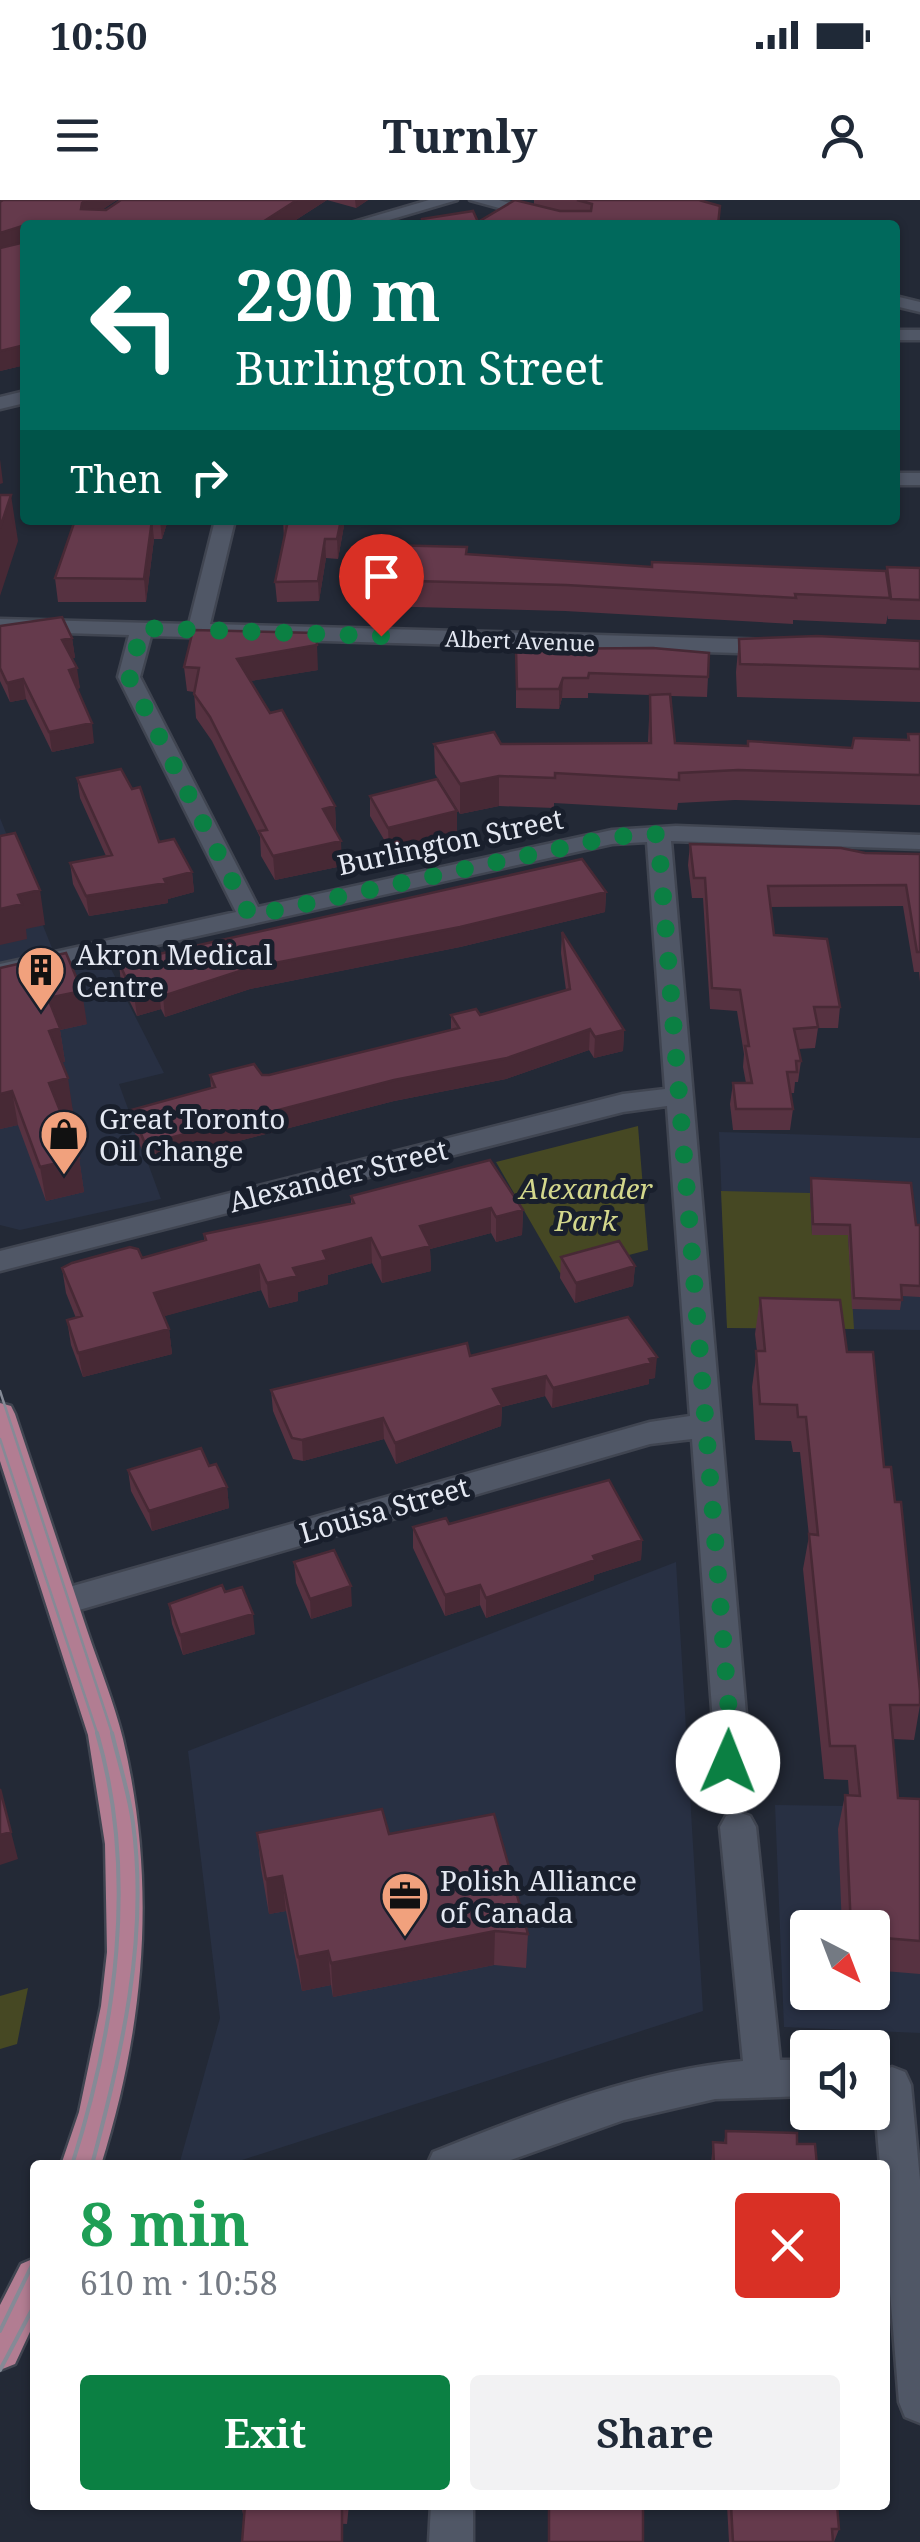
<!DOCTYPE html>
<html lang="en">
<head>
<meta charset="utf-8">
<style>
	:root { --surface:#fff; --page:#f2f2f3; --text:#1f2937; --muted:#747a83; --accent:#0b8043 }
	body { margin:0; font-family:"Noto Serif",serif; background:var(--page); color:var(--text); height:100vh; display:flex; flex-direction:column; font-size:38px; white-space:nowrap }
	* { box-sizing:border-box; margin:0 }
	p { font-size:32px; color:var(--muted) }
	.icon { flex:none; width:55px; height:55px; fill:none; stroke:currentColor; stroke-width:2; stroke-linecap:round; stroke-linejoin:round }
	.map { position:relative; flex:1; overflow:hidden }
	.details { position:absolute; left:30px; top:1960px; width:860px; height:350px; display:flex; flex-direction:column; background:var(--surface); border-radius:10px; box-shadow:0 2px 8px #0004 }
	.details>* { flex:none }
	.hud { position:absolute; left:20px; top:20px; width:880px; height:305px; border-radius:10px; box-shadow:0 2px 8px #0004; background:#00695c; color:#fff; overflow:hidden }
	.needle { width:65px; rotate:138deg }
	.buttons { position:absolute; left:790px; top:1710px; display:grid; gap:20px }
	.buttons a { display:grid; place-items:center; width:100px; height:100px; border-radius:10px; background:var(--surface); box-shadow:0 2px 8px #0004; font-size:50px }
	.pin { position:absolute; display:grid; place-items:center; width:85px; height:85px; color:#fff; margin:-102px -42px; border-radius:50% 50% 50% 0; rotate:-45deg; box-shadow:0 0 10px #0007 }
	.pin .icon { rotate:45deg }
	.me { position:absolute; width:110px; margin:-55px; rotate:1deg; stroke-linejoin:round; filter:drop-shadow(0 0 8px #0008) }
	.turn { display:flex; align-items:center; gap:35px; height:210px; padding:0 50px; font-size:45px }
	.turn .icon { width:130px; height:130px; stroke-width:2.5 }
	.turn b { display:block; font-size:70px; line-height:85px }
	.then { display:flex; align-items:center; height:95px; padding:0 50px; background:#0003; gap:20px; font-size:38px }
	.round { display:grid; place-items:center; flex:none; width:105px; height:105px; border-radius:10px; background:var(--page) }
	.summary { display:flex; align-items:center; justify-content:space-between; height:170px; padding:0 50px }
	h1 { font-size:60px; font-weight:700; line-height:75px; color:#1e9e55 }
	.primary-button { display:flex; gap:20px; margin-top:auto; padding:20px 50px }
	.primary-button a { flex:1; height:115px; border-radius:10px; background:var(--accent); color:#fff; font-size:40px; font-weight:700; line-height:115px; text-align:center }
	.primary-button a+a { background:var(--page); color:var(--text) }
	.status { display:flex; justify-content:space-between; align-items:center; height:70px; padding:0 50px; background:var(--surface); direction:ltr }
	.status svg { height:28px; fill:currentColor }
	header { display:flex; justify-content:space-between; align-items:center; height:130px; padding:0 50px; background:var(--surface); font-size:45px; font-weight:700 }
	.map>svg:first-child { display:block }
	.built { fill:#283043; fill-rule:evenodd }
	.green { fill:#464823 }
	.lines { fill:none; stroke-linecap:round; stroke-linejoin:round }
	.minor-casing { stroke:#404551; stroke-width:5 }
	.major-casing { stroke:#404551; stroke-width:5 }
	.minor { fill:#505766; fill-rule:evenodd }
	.major { fill:#b27d92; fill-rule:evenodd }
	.tram-far1 { stroke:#858a96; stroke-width:2.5 }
	.tram { stroke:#858a96; stroke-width:4 }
	.wall { fill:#573241 }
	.shaded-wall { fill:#472935 }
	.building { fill:#653a4c; stroke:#472935; stroke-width:2.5 }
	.route { stroke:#0b8043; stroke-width:18; stroke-dasharray:0 32.4 }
	.labels { text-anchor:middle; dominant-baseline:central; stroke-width:10; stroke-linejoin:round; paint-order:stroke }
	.far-street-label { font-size:22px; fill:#e4e8f2; stroke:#191f2c }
	.street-label { font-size:28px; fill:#e4e8f2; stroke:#191f2c }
	.poi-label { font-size:28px; fill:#e4e8f2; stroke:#191f2c; text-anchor:start }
	.park-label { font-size:28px; font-style:italic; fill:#d3d78c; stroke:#191f2c }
</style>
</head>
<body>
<div class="status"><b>10:50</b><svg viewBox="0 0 49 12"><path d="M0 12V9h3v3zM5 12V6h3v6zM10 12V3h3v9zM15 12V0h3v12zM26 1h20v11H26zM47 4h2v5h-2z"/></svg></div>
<header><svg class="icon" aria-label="menu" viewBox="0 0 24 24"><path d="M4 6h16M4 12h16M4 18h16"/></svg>Turnly<svg class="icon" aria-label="person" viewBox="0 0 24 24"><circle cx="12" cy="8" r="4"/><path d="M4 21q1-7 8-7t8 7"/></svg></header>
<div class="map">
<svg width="920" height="2342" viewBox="0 0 920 2342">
	<rect width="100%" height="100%" fill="#232936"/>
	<!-- built -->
	<path class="built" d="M0,618L62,773L108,763L164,873L119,884L161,999L20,1030L0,1025Z
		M719,932L920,938V1130L727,1128Z
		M676,1362L703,1811L233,1963L179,1965L220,1818L188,1551Z
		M775,1605L920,1607V1833L784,1827ZM808,1728H872V1792H808Z"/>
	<!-- green -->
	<path class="green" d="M638,926L648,1050L560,1073L496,962Z
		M721,991L810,993L812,1034L848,1035L854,1129L727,1128Z
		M28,1788L17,1844L0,1849V1796Z"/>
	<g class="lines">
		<!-- minor casing -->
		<g class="minor-casing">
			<path id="minor" d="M429,0H457L372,25H344Z
				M470,0H499L590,25H561Z
				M895,96L920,102V112L895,106Z
				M895,130H920V140H895Z
				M25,191V203L0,209V197Z
				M895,273H920V285H895Z
				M215,320H235L210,424L777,440L788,447L777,454L151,436L140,477L258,707L612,630L676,626L920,635V649L671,641L749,1549L740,1572L728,1576L716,1572L711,1562L715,1549L692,1239L650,1244L62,1415L50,1411L46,1402L50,1393L62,1389L650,1222L690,1216L667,906L623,912L0,1071V1051L623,894L665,889L647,642L612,644L0,780V764L236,712L118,477L129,435L0,431V419L189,424Z
				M738,1612L750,1616L756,1627L780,1860H808V1896L715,1899L624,1920L497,1965H427L433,1952C532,1913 636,1871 743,1861L720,1627L726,1616Z
				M892,1867L905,1872L911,1885L920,1980V2223L905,2217L899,2202L885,2031V1965H880L873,1885L879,1872Z
				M431,2305H473V2342H429Z"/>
		</g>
		<!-- major casing -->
		<g class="major-casing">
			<path id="major" d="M0,1203L11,1206L15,1214C39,1286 63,1358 87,1430C99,1466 114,1502 123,1539C157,1683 145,1825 101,1965H61L79,1912L101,1806L107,1752L105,1644L88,1535L0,1261Z
				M35,2058V2121L15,2164L0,2170V2105L21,2064Z"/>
		</g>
		<!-- minor -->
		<use href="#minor" class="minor"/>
		<!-- major -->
		<use href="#major" class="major"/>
		<!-- tram-far1 -->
		<path class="tram-far1" d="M0,1191L113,1536
			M0,1239L98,1536"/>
		<!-- tram -->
		<path class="tram" d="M72,1965C116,1828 138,1674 97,1533
			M92,1965C121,1854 149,1740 133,1623C129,1593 119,1563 112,1533
			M0,2131L35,2059
			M0,2170L35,2104"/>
	</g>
	<!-- wall -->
	<path class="wall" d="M3,0H117L103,9L106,10L121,0H368L356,8L327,0L288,25H25V165L0,171V2Z
		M534,0H699L478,22L534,4Z
		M75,320H168L162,339H154L146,402H58L55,378Z
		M283,320H345L338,359L326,358L319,401L277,402L275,382L284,338Z
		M624,320H718V323Z
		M467,354L652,367L886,372L887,367L920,368V420L888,419V415L886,424L793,420V424L565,411L377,406L376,380Z
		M0,426L72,438L75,458H72L80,488L77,489L94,543L52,552L26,499L10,502L0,481Z
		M739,439L920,441V502L737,497L736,472Z
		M516,449L708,477L707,497L671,496L675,543L852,548L907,540L908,534H920V605L735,600L678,603L677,610L554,603V608L499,606L460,614L435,574L434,544L648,543L650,495L588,493V498H562L559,509L516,508Z
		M184,467L318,470L250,481L270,513L335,606L336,631L342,666L275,680L261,656L260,637L212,541L196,518L194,492L187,491Z
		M77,578L159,642L192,672L194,692L168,699V703L89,716L73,684L70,663L106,656L80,598Z
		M370,596L457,631L389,648L370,616Z
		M690,644L865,653L920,654V782L919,772H914L903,706L770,707L774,735L840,807L838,828H818L815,848L799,849L801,861L798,882H795L794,893H791L793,909L790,930H733L730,904L733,883H746L743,867L744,854L737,811L710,809L703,698H692L688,665Z
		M606,692L605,712L460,747L250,789L165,817L161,809L137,816L121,784L119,763Z
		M562,732L624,830L623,851L594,858L589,850L506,879L394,901L157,962H147L134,931L131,910L211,888L210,875H269L451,830V815H480L566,790L561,753Z
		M0,768L87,824L60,830L65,862H62L73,912L62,915L79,958L84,992L46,1001L18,925L0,929Z
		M811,978L916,1025H920V1097L902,1096L900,1110L852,1109L848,1035H812L810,988Z
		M351,996L523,1010L522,1035L496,1042L491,1033L430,1049L431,1071L382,1083L372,1063L328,1075V1084L298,1092V1101L269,1108L261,1090L164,1116L169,1129L172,1154L83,1177L71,1145L67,1120L76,1118L66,1093L62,1068L142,1058L204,1041V1034L351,1004Z
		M561,1057L635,1066L633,1086L575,1103L560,1078Z
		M760,1098L847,1152L884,1267L920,1505L914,1540L893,1539L898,1598L920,1599V1774L872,1770V1728H842L838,1629L845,1595H849L848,1580L824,1579L803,1369L809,1336L800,1252H793L791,1241L755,1240L752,1187L757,1151L755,1134Z
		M470,1156L655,1178L649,1179V1184L552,1208L545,1196L502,1207L501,1226L396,1264L384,1239L303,1261L293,1259L273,1211L271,1190Z
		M209,1266L227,1287L229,1308L152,1331L131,1291L128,1270Z
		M449,1324L642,1340L641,1360L594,1375V1380L486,1418L480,1405L445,1416L413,1348V1327Z
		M294,1362L352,1406L311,1419L296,1383Z
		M225,1392L255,1434L183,1455L172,1424L169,1404Z
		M257,1633L389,1634L528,1734L526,1768L494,1765L333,1797L331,1785L302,1791L286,1711L269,1714L261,1668Z
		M726,1931L797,1944L817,1965H711L713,1942L724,1943Z
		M241,2305H349L347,2324L244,2319Z
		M727,2305H837L839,2329L834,2342H729Z"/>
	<!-- shaded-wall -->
	<path class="shaded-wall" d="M87,0H117L84,22L81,9L82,3Z
		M297,0H327L288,25H258Z
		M355,0H368L356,8Z
		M22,26L24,44L0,53V33Z
		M25,145V165L0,171V151Z
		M0,259L3,283L0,284Z
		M11,295L18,341L0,396V328Z
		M152,320L154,339L146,402L144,379Z
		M160,320H168L162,339Z
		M341,320H345L338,359L337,339Z
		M325,339L326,358L319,401L318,381Z
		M72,438L75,458L65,460L62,440Z
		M317,445L318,470L239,483L237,459Z
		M77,468L80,488L72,490L69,470Z
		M563,478L562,498L559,509V489Z
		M23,479L26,499L10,502L7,483Z
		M92,523L94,543L52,552L49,532Z
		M499,576V606L460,614V584Z
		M335,606L336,630L324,633L323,609Z
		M457,611V631L389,648L388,628Z
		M341,641L342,666L275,680L273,656Z
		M192,672L194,692L168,699V703L89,716L86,696Z
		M40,690L45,725L26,729L27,739L0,745V709L18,695Z
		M606,692L605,712L460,747L250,789L165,817L163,796L249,768Z
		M159,789L161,809L137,816L134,795Z
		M82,791L87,824L60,830L65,862L54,864L49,831L48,798Z
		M590,829L589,850L506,879L394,901L157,962L154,942Z
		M624,830L623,851L594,858L595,837Z
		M68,878L73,912L54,917L49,883Z
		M12,891L18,925L0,929V894Z
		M79,958L84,992L46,1001L40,967Z
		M491,1008V1033L430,1049L431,1071L382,1083L381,1058L420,1026Z
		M523,1010L522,1035L496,1042V1017Z
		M371,1038L372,1063L328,1075V1084L298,1092V1101L269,1108L267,1083L323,1051Z
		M259,1065L261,1090L158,1118L154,1093Z
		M635,1066L633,1086L575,1103L576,1083Z
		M169,1129L172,1154L83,1177L78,1153Z
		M657,1157L655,1178L649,1179V1184L552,1208L553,1188Z
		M546,1176L545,1196L502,1207L501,1226L396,1264L395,1243L493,1189Z
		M383,1218L384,1239L303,1261L302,1240Z
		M227,1287L229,1308L152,1331L149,1311Z
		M642,1340L641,1360L594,1375V1380L486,1418V1398L593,1356Z
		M480,1385V1405L445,1416V1395Z
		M351,1386L352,1406L311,1419L310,1399Z
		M253,1414L255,1434L183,1455L180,1435Z
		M11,1632L18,1659L0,1665V1635Z
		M282,1676L286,1711L269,1714L266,1679Z
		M495,1731L494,1765L333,1797L331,1763Z
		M328,1751L331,1785L302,1791L298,1757Z"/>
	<!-- building -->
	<path class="building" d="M3,0H87L82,3L81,9L106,10L121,0H297L258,25H25V28L22,26L0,33V2Z
		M515,0L560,11H591L592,4L577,0H699L720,6L718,25H423L422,19L473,11L478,22Z
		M25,42V145L0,151V48Z
		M0,295H11L0,328Z
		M75,320H152L144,379L55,378Z
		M286,320H341L337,339H325L318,381L275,382L288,320Z
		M383,345L467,347L466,354L652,367V362L886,371L890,398L795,394L796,398L566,385L376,380Z
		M887,367L920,368V400L891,399Z
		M62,417L72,438L62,440L77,468L69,470L92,523L49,532L23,479L7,483L0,468V426Z
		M193,430L316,433L317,445L237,459L270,513L282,510L335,606L323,609L341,641L273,656L259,631L267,630L210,517L194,494L199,468L184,467Z
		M817,436L920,441V469L740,464L739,439Z
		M653,448L709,453L708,477L589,473L588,478H563L559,489H517L516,449Z
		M670,494L675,543L748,546V541L852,548L854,538L909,540L908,534H920V575L738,570L679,573V580L555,573V578L499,576L460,584L434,544L494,532L501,544L651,543L650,495Z
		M121,569L132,589L140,587L159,642L174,639L192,672L164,679L166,683L86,696L70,663L112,655L77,578Z
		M437,579L457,611L388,628L370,596Z
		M15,633L40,690L18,695L22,704L0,709V636Z
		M690,644L841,648L865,653L920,654V752H917L906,685L768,686L774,735L827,739L840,807H814L818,827L794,829L801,861H796L797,872H787L793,909H736L733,883H752L745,846H749L740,790L712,788L705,678H694Z
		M582,659L606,692L460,727L249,768L163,796L159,789L134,795L119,763Z
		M562,732L624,830L595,837L590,829L507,858L394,880L154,942L144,941L131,910L215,887L210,875L254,864L262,875H269L459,828L451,815L476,809L480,815L570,789Z
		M66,753L82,791L48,798L60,828L49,831L68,878L49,883L79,958L40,967L12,891L0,894V768Z
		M490,960L523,1010L496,1017L491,1008L420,1026L430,1046L381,1058L371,1038L323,1051L327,1060L293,1068L297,1076L267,1083L259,1065L154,1093L169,1129L78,1153L67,1120L82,1116L62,1068L72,1063L130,1047L138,1049L142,1058L206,1040L204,1034L354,1003L351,996Z
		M811,978L911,983L916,1025H920V1086L901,1085L902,1100L854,1098L850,1025L813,1024Z
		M619,1041L635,1066L576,1083L561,1057Z
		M760,1098L840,1100L847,1152H873L884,1267H891L895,1302H901L920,1491V1505H890L898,1598L920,1599V1741L872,1737V1728H851L845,1595L860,1596L855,1546H830L809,1334L818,1335L806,1217H798L797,1205L760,1204L756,1151H765Z
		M628,1117L657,1157L649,1159L651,1163L553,1188L546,1176L493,1189L502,1205L395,1243L383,1218L302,1240L292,1238L271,1190L467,1143L470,1156Z
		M201,1248L209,1266L216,1264L227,1287L149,1311L128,1270Z
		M609,1280L642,1340L593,1356L595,1360L486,1398L480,1385L445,1395L413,1327L446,1318L449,1324Z
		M334,1350L351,1386L310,1399L294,1362Z
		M222,1385L225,1392L242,1387L253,1414L180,1435L169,1404Z
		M0,1589L11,1632L0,1635Z
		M382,1609L389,1634L494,1614L528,1734L495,1731L331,1763L328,1751L298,1757L282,1676L266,1679L257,1633Z
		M726,1931L797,1933V1944H815L817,1965H714L713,1942L726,1943Z
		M241,2305H346V2309L342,2308V2342H242L245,2305Z
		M549,2305H643V2342H549Z
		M731,2305H837L839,2329H832L833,2342H733Z"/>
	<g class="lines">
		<!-- route -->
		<path class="route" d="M381,436L142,428L129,477L250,716L612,637L658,634L732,1549L728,1562"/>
	</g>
	<!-- icons -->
	<defs>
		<g id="building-pin" transform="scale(2.5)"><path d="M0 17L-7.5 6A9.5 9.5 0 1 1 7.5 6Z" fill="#f1a17d" stroke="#191f2c"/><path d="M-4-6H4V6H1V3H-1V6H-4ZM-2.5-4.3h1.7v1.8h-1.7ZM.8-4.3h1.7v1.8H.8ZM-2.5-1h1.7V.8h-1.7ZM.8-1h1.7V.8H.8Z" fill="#111"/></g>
		<g id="shop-pin" transform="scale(2.5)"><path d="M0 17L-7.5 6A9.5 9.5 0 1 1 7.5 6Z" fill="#f1a17d" stroke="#191f2c"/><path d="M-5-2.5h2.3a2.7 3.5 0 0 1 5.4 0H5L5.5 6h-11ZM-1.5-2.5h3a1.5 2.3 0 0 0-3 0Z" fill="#111"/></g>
		<g id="office-pin" transform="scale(2.5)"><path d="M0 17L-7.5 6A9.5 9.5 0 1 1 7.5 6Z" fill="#f1a17d" stroke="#191f2c"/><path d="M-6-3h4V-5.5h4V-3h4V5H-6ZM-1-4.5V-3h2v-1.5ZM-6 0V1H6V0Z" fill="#111"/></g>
	</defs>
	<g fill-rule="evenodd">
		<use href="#building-pin" x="41" y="770"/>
		<use href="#shop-pin" x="64" y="934"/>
		<use href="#office-pin" x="405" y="1696"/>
	</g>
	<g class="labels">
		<!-- far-street labels -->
		<g class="far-street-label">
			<text transform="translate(520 440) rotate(2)">Albert Avenue</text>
		</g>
		<!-- street labels -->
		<g class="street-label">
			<text transform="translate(450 641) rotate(-12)">Burlington Street</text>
			<text transform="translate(338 975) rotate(-14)">Alexander Street</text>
			<text transform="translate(384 1309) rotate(-16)">Louisa Street</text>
		</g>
		<!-- poi labels -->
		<g class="poi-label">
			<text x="76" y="754">Akron Medical<tspan x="76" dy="32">Centre</tspan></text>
			<text x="99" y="918">Great Toronto<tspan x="99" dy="32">Oil Change</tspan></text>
			<text x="440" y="1680">Polish Alliance<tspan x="440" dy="32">of Canada</tspan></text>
		</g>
		<!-- park labels -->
		<g class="park-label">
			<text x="586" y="988">Alexander<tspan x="586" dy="32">Park</tspan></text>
		</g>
	</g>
</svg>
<div class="buttons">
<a><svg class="needle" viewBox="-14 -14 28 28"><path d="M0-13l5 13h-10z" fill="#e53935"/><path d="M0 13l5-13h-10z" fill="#747a83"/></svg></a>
<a><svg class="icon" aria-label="sound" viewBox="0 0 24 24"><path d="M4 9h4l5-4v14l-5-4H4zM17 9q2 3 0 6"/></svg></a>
</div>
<div class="pin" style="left:381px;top:436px;background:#d93025"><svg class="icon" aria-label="arrive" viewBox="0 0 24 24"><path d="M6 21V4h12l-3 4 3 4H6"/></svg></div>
<svg class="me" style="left:728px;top:1562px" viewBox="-20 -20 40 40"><circle r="19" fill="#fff"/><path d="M0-13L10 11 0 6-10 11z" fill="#0b8043"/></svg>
<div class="hud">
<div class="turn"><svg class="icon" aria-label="left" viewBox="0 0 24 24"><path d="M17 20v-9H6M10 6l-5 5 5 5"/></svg><div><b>290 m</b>Burlington Street</div></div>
<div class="then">Then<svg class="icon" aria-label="right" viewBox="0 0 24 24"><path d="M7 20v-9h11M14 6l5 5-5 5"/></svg></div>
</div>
<section class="details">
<div class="summary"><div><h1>8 min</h1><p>610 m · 10:58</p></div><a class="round" style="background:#d93025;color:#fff"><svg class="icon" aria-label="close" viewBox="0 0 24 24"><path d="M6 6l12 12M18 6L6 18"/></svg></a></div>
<div class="primary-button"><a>Exit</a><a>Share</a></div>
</section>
</div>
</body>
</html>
